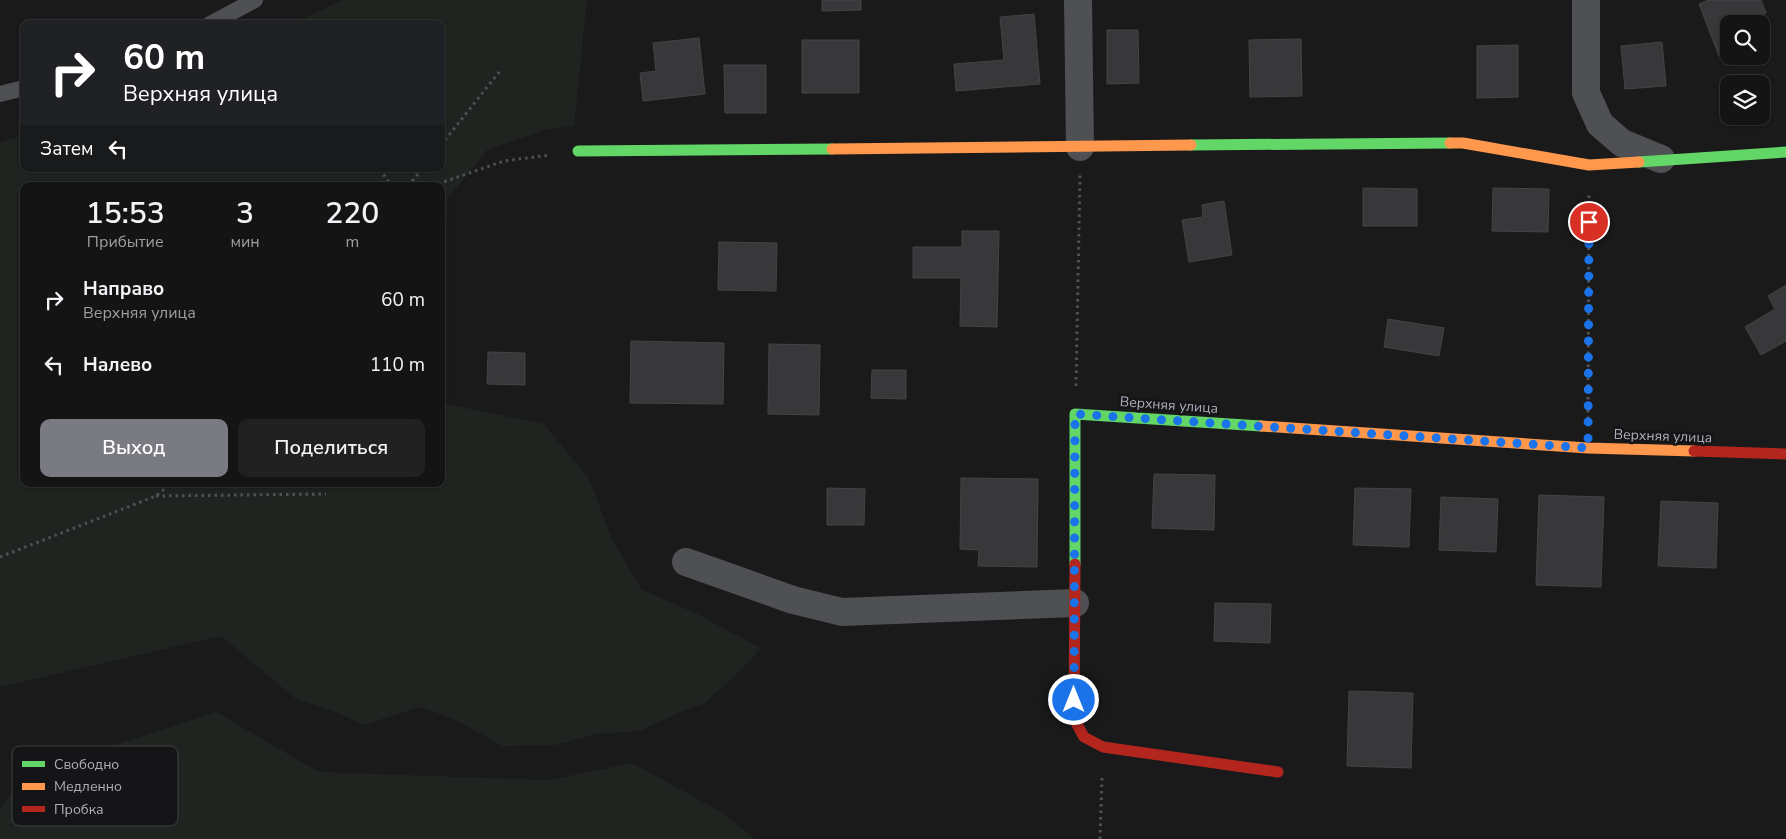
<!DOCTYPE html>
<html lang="ru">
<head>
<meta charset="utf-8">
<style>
	:root { --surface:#141414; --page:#212122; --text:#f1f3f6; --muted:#9d9ea0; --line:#333334; --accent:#7a7b82 }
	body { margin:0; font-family:"Nunito Sans",sans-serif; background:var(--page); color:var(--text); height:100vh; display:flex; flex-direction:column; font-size:19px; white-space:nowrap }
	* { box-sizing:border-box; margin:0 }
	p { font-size:16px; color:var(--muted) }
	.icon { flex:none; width:28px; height:28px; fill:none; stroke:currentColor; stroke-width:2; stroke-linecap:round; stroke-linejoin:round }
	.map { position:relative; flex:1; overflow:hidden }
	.side { position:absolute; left:20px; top:182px; width:425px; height:305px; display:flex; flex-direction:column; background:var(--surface); border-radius:10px; box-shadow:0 1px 4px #0004,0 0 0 1px var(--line) }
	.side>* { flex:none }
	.top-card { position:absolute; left:20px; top:20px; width:425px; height:152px; border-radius:10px; box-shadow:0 1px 4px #0004,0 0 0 1px var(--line); background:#202124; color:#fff; overflow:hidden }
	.buttons { position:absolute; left:1720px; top:15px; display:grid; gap:10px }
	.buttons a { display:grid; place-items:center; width:50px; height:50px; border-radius:10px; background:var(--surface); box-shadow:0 1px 4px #0004,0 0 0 1px var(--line); font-size:25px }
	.pin { position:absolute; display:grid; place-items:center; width:42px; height:42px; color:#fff; margin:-21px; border:2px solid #fff; border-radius:50%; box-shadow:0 1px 5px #0007 }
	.me { position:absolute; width:55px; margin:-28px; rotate:0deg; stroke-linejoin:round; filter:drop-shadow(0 0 4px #0008) }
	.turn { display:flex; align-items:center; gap:18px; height:105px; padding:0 20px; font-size:22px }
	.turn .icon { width:65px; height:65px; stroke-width:2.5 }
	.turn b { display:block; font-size:35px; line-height:42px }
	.then { display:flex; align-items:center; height:48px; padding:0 20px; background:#0003; gap:10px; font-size:19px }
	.eta { display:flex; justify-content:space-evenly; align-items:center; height:85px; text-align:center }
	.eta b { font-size:30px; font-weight:600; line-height:35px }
	.action { display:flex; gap:10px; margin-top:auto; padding:10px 20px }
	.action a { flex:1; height:58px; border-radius:10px; background:var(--accent); color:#fff; font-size:20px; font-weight:600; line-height:58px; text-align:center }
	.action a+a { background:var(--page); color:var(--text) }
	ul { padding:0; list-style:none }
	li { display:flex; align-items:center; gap:15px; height:65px; padding:0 20px }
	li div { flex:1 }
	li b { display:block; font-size:19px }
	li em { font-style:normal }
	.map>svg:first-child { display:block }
	.green { fill:#1f2420 }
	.building { fill:#38383a; stroke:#434446 }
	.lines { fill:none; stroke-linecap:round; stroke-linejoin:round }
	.path { stroke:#505154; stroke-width:3; stroke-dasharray:2.5 4; stroke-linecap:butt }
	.lane { stroke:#4f5053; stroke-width:16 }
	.street { stroke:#4f5053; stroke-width:28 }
	.fast { stroke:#63d668; stroke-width:11 }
	.slow { stroke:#ff974d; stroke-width:11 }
	.jam { stroke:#b3261e; stroke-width:11 }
	.route { stroke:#1a73e8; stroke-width:9; stroke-dasharray:0 16.2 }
	.labels { text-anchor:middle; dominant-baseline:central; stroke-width:5; stroke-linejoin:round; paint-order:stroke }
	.street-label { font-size:14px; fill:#adafba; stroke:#151416 }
	.key { fill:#151416; stroke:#434247; stroke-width:1 }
	.key-label { font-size:14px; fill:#adafba }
</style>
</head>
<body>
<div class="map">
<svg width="1786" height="839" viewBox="0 0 1786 839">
	<rect width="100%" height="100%" fill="#1a1a1a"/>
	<!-- green -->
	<path class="green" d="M342,0H587L574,126L545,130L488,149L448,198L441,338V186H24V484H441V403L544,424L589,479L613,541L641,589L695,613L761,648L742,669L705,703L680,712L640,731L596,734L555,745L503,746L451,718L420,707L363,725L341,714L296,699L221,636L0,687V143L24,134V169H441V24H292Z
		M216,712L319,772L549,780L632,763L723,813L755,839H0V809L26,774Z"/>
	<!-- building -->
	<path class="building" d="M822,0H861V10L822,11Z
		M1709,0H1761L1766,13L1744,22V24H1729V52L1719,56L1699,4Z
		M1034,14L1040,84L956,91L954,64L1004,60L1000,17Z
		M1107,30H1138L1139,83L1107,84Z
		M699,38L705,94L643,101L640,73L656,71L653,43Z
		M1301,39L1302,96L1250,97L1249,40Z
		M802,40H859V93H802Z
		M1662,42L1666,86L1625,89L1621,46Z
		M1518,45V97L1477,98V46Z
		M724,65H766V113H725Z
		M1363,188L1417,189V226H1363Z
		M1493,188L1549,189L1548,232L1492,231Z
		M1224,201L1232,255L1189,262L1182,220L1203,217L1202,205Z
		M962,231H999L997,327L960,326L961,278H913V247H962Z
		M719,242L777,243L776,291L718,290Z
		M1786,285V341L1761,355L1745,327L1775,309L1768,296Z
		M1388,319L1444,328L1439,356L1384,347Z
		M631,341L724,343L723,404L630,403Z
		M769,344L820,345L819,415L768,414Z
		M488,352L525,353V385L487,384Z
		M872,370H906V399L871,398Z
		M1154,474L1215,475L1214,530L1152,528Z
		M961,478L1038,479L1037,567L978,566L979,550L960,549Z
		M827,488L865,489L864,525H827Z
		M1355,488L1411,489L1409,547L1353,545Z
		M1539,495L1604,497L1601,587L1536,585Z
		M1441,497L1498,499L1496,552L1439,550Z
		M1661,501L1718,503L1716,568L1658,566Z
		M1215,603L1271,604L1270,643L1214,641Z
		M1349,691L1413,693L1411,768L1347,766Z"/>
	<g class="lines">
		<!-- path -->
		<path class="path" d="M441,145L500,71
			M380,169L391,186
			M408,186L422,169
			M432,186L504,161L550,155
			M1076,386L1080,174
			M1588,419L1589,193
			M156,496L326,494
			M0,557L156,496L170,484
			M1100,839L1102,777"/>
		<!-- lane -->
		<path class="lane" d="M210,24L255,0
			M0,94L24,88"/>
		<!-- street -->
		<path class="street" d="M1078,0L1080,147
			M1586,0V93L1600,124L1622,143L1661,159
			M686,562L793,600L842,612L1075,603"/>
		<!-- fast -->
		<path class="fast" d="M1191,145L1450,143
			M578,151L832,149
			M1639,162L1786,152
			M1075,564V414L1261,426"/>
		<!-- slow -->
		<path class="slow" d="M1450,143H1463L1589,165L1639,162
			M832,149L1191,145
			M1261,426L1588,448L1694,451"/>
		<!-- jam -->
		<path class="jam" d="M1694,451L1786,454
			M1075,564L1074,719L1084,737L1103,747L1278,772"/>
	</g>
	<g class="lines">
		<!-- route -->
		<path class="route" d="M1074,700L1075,414L1588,448L1589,222"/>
	</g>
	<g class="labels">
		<!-- street labels -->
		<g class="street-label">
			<text transform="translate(1169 405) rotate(4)">Верхняя улица</text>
			<text transform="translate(1663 436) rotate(2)">Верхняя улица</text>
		</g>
	</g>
	<!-- legend -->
	<rect x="12" y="746" width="166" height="80" rx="8" class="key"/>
	<rect x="22" y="761" width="23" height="6" fill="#63d668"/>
	<rect x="22" y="783" width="23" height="7" fill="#ff974d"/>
	<rect x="22" y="806" width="23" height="6" fill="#b3261e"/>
	<g class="key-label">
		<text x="54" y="769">Свободно</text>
		<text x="54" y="791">Медленно</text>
		<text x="54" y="814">Пробка</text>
	</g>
</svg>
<div class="buttons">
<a><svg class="icon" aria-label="search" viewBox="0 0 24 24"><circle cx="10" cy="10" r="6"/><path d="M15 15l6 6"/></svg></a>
<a><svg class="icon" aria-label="layers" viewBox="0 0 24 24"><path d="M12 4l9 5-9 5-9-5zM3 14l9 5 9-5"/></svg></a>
</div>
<div class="pin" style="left:1589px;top:222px;background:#d93025"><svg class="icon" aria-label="arrive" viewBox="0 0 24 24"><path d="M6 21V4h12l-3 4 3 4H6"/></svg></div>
<svg class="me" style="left:1074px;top:700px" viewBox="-20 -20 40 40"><circle r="17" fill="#1a73e8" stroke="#fff" stroke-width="3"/><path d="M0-11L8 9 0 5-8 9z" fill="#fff"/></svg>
<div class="top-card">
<div class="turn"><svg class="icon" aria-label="right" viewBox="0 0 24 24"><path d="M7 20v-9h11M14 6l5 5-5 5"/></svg><div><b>60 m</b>Верхняя улица</div></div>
<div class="then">Затем<svg class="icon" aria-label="left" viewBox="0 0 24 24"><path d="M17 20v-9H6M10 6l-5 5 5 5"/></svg></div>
</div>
<section class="side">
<div class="eta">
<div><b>15:53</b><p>Прибытие</p></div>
<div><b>3</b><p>мин</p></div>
<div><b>220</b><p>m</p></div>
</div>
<ul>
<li><svg class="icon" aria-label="right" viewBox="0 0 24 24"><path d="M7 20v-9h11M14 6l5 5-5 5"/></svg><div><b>Направо</b><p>Верхняя улица</p></div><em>60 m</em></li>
<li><svg class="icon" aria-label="left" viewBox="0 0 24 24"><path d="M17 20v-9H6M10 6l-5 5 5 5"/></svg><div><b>Налево</b></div><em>110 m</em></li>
</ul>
<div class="action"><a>Выход</a><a>Поделиться</a></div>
</section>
</div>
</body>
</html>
